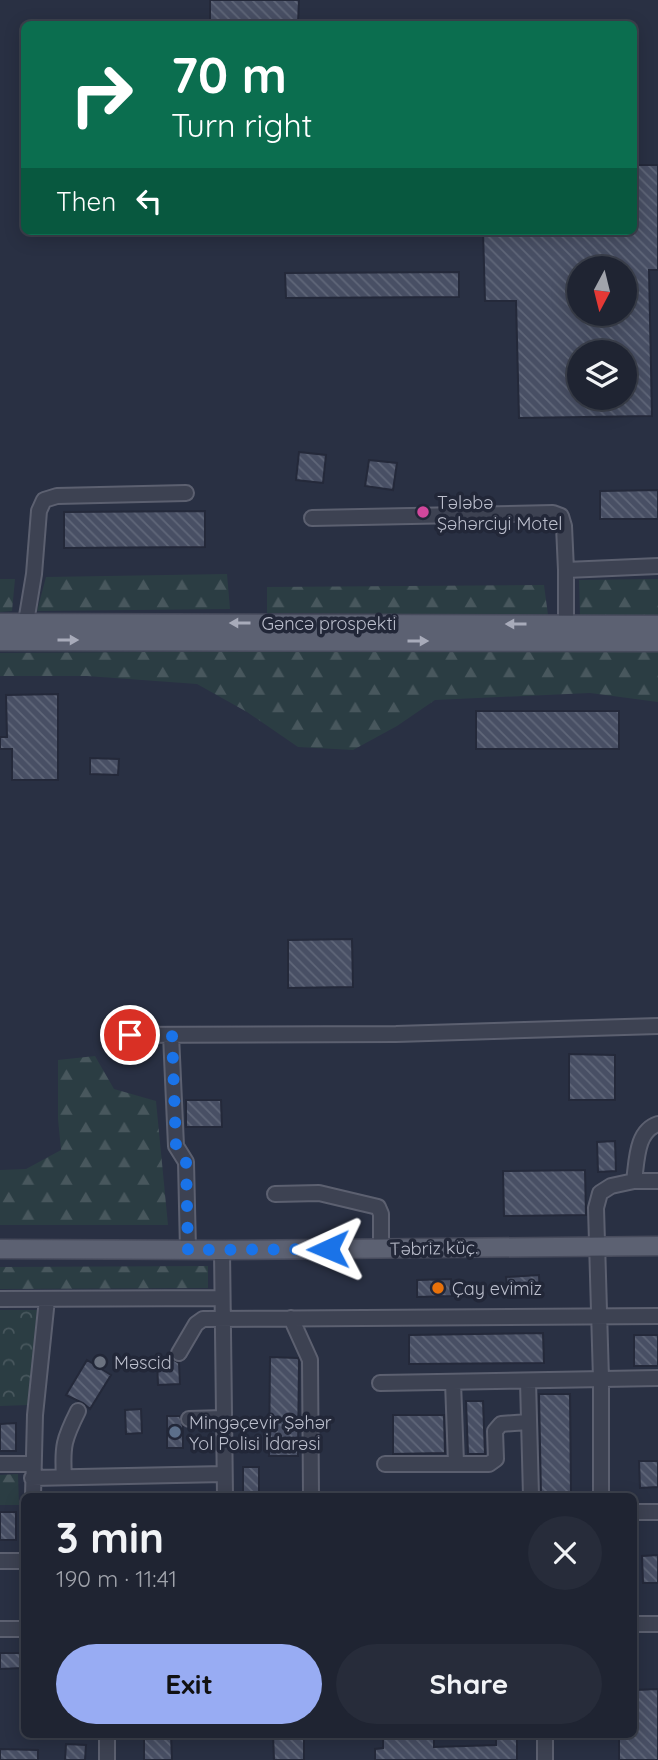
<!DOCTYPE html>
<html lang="en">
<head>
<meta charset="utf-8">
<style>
	:root { --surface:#1f2432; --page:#272c3a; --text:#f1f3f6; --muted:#a1a4ac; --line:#3c414d; --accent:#98acf3 }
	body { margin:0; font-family:Quicksand,sans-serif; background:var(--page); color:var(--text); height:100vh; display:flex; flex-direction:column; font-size:26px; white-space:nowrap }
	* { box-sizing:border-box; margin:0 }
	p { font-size:23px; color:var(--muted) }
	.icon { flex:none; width:38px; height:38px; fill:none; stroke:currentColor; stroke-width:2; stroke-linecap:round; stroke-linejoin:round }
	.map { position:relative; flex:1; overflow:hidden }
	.side { position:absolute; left:21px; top:1493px; width:616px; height:245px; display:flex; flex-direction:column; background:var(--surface); border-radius:10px; box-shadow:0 4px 18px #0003,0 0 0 2px var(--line) }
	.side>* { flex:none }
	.hud { position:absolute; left:21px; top:21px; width:616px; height:214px; border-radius:10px; box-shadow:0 4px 18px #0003,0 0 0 2px var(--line); background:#0b6e4f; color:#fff; overflow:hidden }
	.needle { width:46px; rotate:187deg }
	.fabs { position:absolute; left:567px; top:256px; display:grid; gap:14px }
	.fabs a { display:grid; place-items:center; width:70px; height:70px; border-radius:50%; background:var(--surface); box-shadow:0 4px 18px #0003,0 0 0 2px var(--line); font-size:35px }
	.pin { position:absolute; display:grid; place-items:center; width:60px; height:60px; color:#fff; margin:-30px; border:4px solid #fff; border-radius:50%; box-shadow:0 2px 7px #0007 }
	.me { position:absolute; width:77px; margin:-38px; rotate:269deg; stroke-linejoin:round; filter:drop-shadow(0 0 5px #0008) }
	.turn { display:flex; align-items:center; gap:24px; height:147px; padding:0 35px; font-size:32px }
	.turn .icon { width:91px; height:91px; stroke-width:2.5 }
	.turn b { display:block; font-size:49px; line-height:60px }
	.then { display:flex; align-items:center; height:66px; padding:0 35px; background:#0003; gap:14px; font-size:26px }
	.round { display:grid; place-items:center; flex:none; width:74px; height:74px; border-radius:37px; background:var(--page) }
	.head { display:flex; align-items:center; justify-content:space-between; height:119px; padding:0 35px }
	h1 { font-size:42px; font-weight:800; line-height:52px }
	.action { display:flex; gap:14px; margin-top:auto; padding:14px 35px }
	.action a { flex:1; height:80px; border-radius:42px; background:var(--accent); color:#111; font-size:28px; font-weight:800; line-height:80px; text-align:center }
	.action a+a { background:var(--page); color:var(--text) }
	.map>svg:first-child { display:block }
	.forest { fill:url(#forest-firs) }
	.park { fill:url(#park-crowns) }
	.building { fill:url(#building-back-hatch); stroke:#24293a; stroke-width:2; fill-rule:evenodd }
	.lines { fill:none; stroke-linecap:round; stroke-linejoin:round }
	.minor-casing { stroke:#5c6070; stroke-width:18 }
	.major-casing { stroke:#474b5c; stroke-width:21 }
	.minor { stroke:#3d4252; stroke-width:14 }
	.major { stroke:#5c6172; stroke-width:18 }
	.oneway { fill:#a8abba }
	.route { stroke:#1a73e8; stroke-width:12; stroke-dasharray:0 21.6 }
	.hotel-dot { fill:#d1479c; stroke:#222738; stroke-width:2.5 }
	.food-dot { fill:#e8710a; stroke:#222738; stroke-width:2.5 }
	.worship-dot { fill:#6b7280; stroke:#222738; stroke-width:2.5 }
	.service-dot { fill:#5c6f8a; stroke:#222738; stroke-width:2.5 }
	.labels { text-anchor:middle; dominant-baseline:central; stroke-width:7; stroke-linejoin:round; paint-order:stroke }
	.poi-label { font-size:18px; fill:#bbbecc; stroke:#222738; text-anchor:start }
	.street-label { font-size:18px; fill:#bbbecc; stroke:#222738 }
</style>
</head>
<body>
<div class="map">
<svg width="658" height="1760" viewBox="0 0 658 1760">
	<defs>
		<pattern id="forest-firs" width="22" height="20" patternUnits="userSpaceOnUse" patternTransform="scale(1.75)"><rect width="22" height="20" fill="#2b3d43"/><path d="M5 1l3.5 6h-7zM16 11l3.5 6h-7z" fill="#48575d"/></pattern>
		<pattern id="park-crowns" width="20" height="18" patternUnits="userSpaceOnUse" patternTransform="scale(1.75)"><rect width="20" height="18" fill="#2b3d43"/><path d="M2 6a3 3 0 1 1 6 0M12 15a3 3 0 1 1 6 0" fill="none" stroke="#48575d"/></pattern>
		<pattern id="building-back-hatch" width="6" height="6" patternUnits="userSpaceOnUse" patternTransform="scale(1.75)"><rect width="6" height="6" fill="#484f64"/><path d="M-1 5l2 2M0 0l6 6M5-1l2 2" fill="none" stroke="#606779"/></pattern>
	</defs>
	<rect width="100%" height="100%" fill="#293043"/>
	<!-- forest -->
	<path class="forest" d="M227,574L230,609L37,611L46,577Z
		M0,579H15L12,611L0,612Z
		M658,579V616L580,615L579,580Z
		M544,585L548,615L267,613V587Z
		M410,650L658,652V702L590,693L435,700L397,726L353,750L298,747L247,712L197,684L87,676H0V653Z
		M95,1056L114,1089L156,1101L168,1225H0V1170L26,1169L61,1150L58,1119V1060Z
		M208,1266V1288L0,1289V1267Z
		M18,1474L19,1505H0V1475Z"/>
	<!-- park -->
	<path class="park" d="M0,1310H37L28,1405L0,1406Z"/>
	<!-- building -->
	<path class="building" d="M210,0H299L298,24H210Z
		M634,165H658V270H649L652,416L519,418L516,301H485L483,231H634ZM579,268H625V313H579ZM579,352H625V397H579Z
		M459,272V297L286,298L285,273Z
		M299,452L326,455L323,483L296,480Z
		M369,460L397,463L393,490L365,486Z
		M658,490V519H600V491Z
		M205,511V547L64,548V512Z
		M58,694V780H12V749H0V737H7L6,695Z
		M476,711H619V749H476Z
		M90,758L119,759L118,775L90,774Z
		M352,939L353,987L288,988V940Z
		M569,1054L615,1055V1100H569Z
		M186,1100H221L222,1127H186Z
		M615,1141L616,1171L598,1172L597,1142Z
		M585,1170L586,1215L504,1216L503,1171Z
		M539,1275L540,1297L508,1298L506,1277Z
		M451,1279L452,1296L417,1297V1280Z
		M543,1333L544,1363L409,1364V1335Z
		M634,1335H658V1366H634Z
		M270,1357L298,1358L299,1360L298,1456H269Z
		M172,1359L179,1363L180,1384L158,1385L157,1360Z
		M87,1360L111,1375L90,1409L83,1403L66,1395Z
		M539,1394H570L571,1496H541Z
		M466,1401H483L485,1454H468Z
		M141,1409L142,1433L126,1434L125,1410Z
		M393,1415H444L445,1453L393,1454Z
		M167,1416H180L183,1426V1448H167Z
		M16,1423V1451H0V1424Z
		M639,1461H658V1487L640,1488Z
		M243,1467H259V1495L243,1496Z
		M0,1512H16V1540H0Z
		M658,1555V1583H643L642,1556Z
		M0,1653H23V1668L0,1669Z
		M658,1689V1760H619V1734H634L635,1690Z
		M144,1734H171L172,1760H144Z
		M273,1734H304V1760H274Z
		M496,1734H517V1760H375V1749L383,1748V1735H434V1747L496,1745Z
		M66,1744L86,1745L85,1760H65Z
		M0,1749L38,1750V1760H0Z"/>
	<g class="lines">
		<!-- minor casing -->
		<g class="minor-casing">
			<path id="minor" d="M312,518L553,513L561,516L564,526L566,570
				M26,622L34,574L39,511L44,500L57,496L186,493
				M566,633V570L658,566
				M109,1035L396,1034L658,1026
				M171,1035L176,1146L186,1162L188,1250
				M634,1181H658
				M275,1194L319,1193L378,1207L381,1214V1249
				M222,1250L225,1496
				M0,1299L221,1298
				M291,1318L310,1360L311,1496
				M179,1353L196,1324L203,1319L658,1316
				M528,1381L531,1496
				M453,1382L456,1463
				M380,1383L658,1378
				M189,1419L223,1418
				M0,1464H33
				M385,1464H489L496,1459L495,1431L501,1424L528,1422
				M64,1477C62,1446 64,1439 78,1411
				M32,1478L224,1474
				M33,1496L35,1415L47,1299
				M601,1496V1379L596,1208L600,1193L611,1186L634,1181C637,1161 636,1131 658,1124
				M634,1512H658
				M0,1561H24
				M634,1624H658
				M0,1629H24
				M107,1734V1760
				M545,1734V1760"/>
		</g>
		<!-- major casing -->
		<g class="major-casing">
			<path id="major" d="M0,623L658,625
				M0,641L658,642
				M0,1249L222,1250L658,1246"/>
		</g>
		<!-- minor -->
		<use href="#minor" class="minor"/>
		<!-- major -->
		<use href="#major" class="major"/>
	</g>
	<!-- one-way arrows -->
	<defs><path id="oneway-solid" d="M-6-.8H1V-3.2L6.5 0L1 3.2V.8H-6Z" transform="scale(1.75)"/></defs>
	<g class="oneway">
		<use href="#oneway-solid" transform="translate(240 623) rotate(-180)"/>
		<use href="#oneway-solid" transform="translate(516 624) rotate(-180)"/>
		<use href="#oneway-solid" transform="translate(68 640)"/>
		<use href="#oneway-solid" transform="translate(418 641)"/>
	</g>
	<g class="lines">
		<!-- route -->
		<path class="route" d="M130,1035H172L176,1146L186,1162L188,1250L328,1249"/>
	</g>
	<!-- markers -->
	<circle class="hotel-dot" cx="423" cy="512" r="7"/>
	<circle class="food-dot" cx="438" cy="1288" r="7"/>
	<circle class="worship-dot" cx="100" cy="1362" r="7"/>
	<circle class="service-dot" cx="175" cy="1432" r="7"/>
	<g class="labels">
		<!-- poi labels -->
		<g class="poi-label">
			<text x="437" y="502">Tələbə<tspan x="437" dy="21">Şəhərciyi Motel</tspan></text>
			<text x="452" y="1288">Çay evimiz</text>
			<text x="114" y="1362">Məscid</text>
			<text x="189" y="1422">Mingəçevir Şəhər<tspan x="189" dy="21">Yol Polisi İdarəsi</tspan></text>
		</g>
		<!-- street labels -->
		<g class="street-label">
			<text x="329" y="623">Gəncə prospekti</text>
			<text transform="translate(434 1248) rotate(-1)">Təbriz küç.</text>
		</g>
	</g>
</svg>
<div class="fabs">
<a><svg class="needle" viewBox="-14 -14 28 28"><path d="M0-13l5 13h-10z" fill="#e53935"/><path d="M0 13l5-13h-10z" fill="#a1a4ac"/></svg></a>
<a><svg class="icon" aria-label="layers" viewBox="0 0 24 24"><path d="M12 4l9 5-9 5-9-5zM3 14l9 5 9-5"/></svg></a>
</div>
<div class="pin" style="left:130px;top:1035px;background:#d93025"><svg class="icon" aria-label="arrive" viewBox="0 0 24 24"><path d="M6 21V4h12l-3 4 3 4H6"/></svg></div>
<svg class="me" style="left:328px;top:1249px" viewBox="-20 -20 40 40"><path d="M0-17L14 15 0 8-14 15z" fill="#1a73e8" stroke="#fff" stroke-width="4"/></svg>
<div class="hud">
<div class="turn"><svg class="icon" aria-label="right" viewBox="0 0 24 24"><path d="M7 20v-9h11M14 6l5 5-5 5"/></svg><div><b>70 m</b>Turn right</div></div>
<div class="then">Then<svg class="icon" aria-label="left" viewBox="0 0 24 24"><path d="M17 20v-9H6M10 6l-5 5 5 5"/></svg></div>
</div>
<section class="side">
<div class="head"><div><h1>3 min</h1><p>190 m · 11:41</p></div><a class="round"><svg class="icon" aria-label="close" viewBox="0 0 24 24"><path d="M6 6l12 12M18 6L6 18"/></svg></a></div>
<div class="action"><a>Exit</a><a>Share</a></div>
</section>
</div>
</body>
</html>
